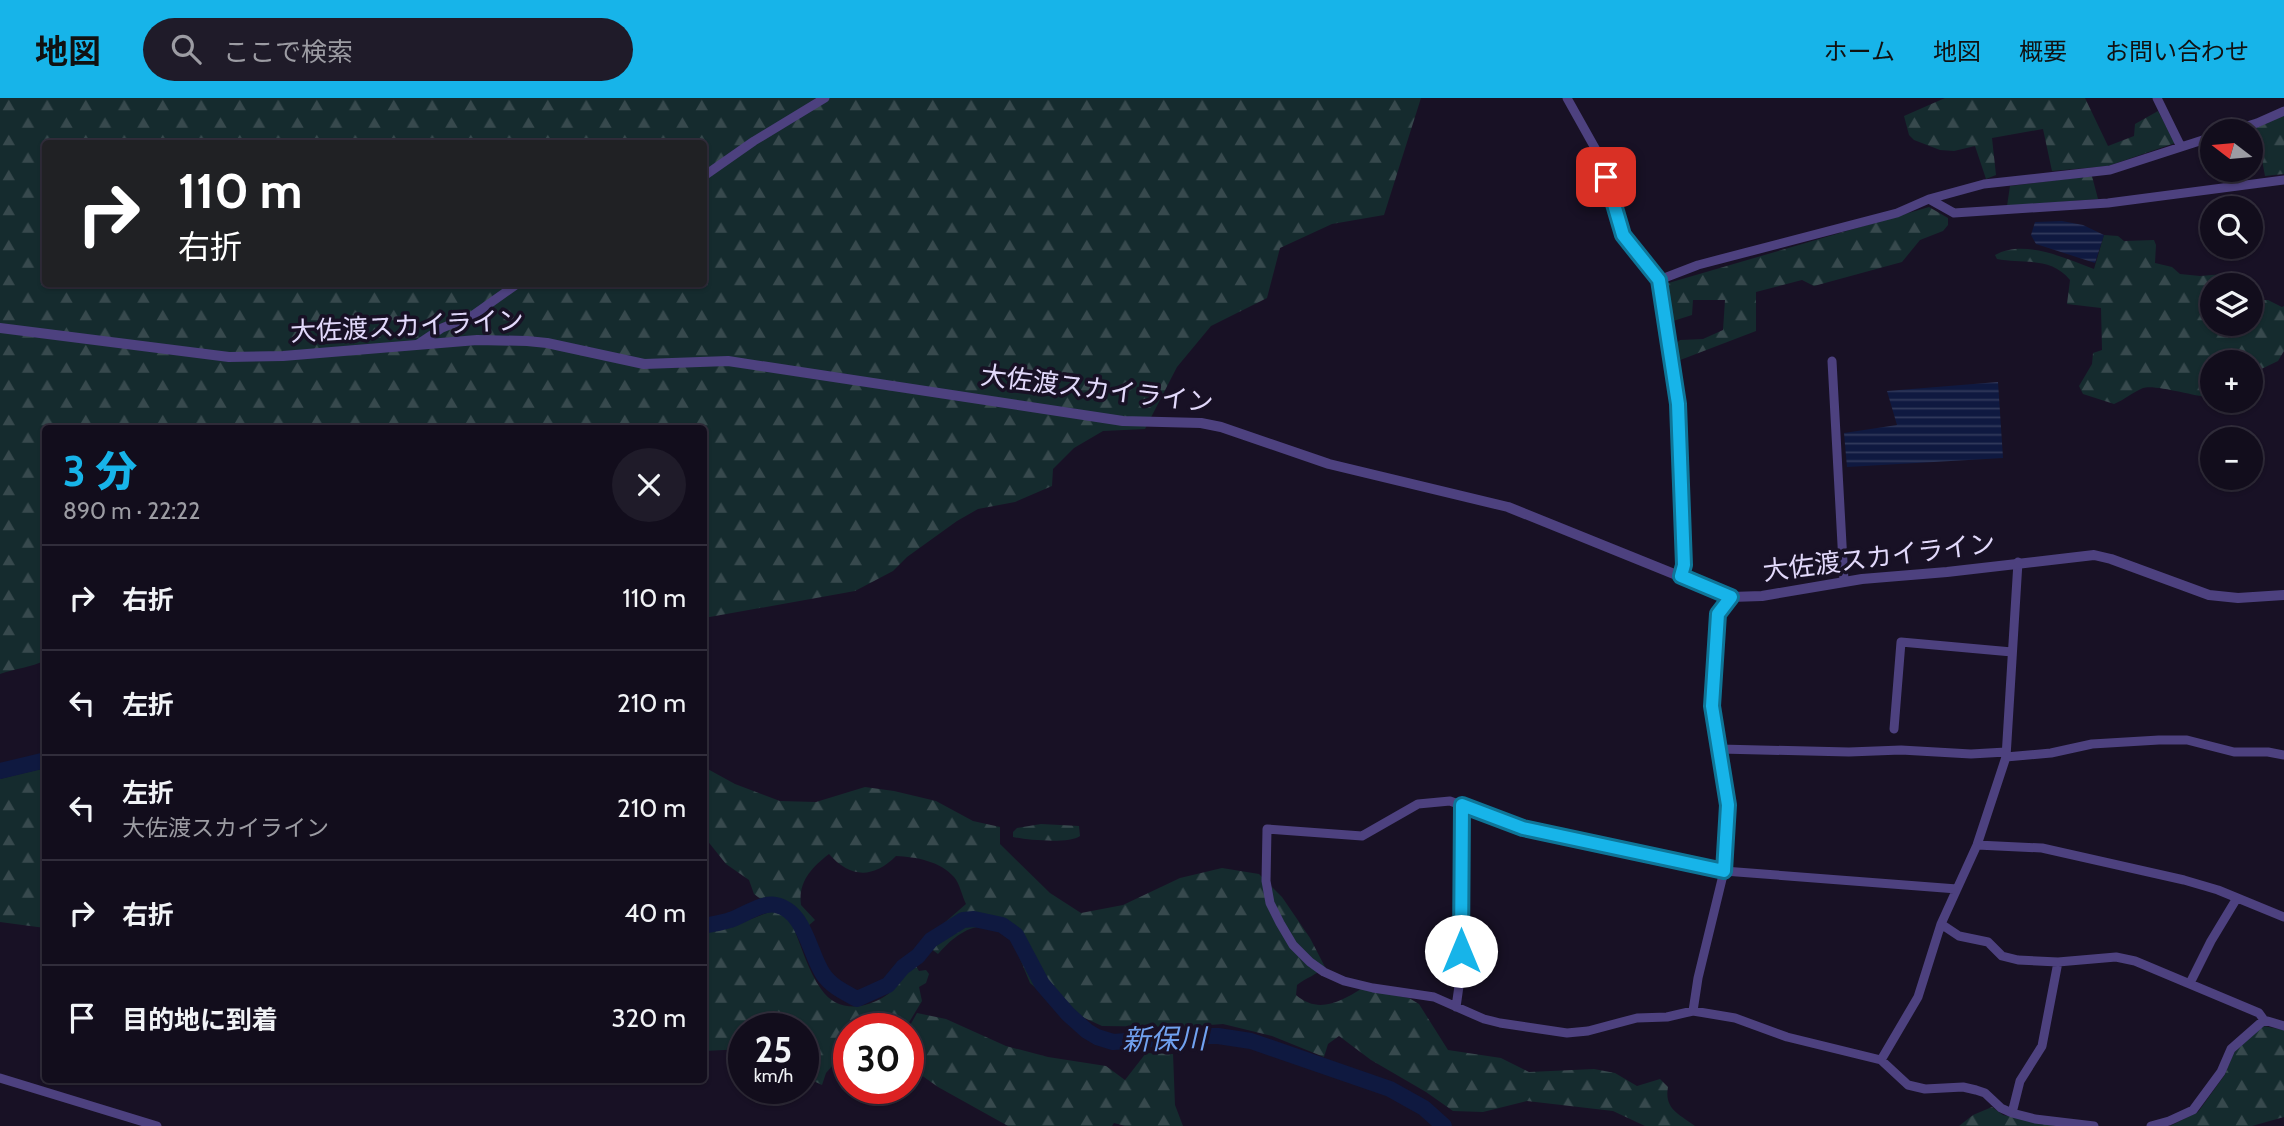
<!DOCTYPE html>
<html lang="ja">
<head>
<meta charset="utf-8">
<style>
	:root { --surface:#120d1c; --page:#1f1b29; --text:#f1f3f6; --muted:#9c9ca3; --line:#312d3b; --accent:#17b4e9 }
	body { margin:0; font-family:Cabin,"Noto Sans JP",sans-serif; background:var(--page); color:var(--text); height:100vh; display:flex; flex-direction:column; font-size:26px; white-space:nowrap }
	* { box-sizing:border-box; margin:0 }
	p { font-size:23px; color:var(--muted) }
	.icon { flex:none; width:38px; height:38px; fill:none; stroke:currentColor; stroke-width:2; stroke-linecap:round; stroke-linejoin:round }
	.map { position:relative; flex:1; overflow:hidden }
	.drawer { position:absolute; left:42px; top:327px; width:665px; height:658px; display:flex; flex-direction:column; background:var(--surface); border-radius:7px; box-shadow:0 2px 5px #0004,0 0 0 2px var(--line) }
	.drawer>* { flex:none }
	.guide { position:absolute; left:42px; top:42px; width:665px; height:147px; border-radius:7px; box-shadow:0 2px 5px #0004,0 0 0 2px var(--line); background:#202124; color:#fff; overflow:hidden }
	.needle { width:46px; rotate:286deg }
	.buttons { position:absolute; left:2200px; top:21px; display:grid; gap:14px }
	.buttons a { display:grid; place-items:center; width:63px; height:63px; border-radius:50%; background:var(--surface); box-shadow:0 2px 5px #0004,0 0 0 2px var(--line); font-size:35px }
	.speed { position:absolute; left:728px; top:915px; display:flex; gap:14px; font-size:35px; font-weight:700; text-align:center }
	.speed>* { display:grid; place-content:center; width:91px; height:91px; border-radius:50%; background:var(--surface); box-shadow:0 2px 5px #0004,0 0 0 2px var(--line); line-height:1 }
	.speed small { font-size:18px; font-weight:400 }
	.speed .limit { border:10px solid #d22; background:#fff; color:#111 }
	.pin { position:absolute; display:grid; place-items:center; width:60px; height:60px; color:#fff; margin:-30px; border-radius:14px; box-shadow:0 4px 10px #0006 }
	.me { position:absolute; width:77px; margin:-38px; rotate:0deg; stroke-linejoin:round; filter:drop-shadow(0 0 5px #0008) }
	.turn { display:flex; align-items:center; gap:24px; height:147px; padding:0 21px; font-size:32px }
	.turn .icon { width:91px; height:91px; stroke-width:2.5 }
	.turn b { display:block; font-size:49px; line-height:60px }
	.round { display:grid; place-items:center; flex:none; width:74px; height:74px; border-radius:37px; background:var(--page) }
	.summary { display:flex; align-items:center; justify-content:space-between; height:119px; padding:0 21px }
	h1 { font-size:42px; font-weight:800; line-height:52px; color:var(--accent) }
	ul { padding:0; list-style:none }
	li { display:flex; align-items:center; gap:21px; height:105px; padding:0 21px; border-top:2px solid var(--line) }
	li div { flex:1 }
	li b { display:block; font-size:26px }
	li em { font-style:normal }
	header { display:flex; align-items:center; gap:42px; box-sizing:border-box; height:98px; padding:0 35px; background:var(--accent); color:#111 }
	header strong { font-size:33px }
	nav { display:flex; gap:38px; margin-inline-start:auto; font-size:24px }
	.search { width:490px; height:63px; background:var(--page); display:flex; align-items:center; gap:18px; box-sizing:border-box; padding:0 24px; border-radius:38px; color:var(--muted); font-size:26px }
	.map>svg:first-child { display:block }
	.forest { fill:url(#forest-firs); fill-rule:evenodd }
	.water { fill:url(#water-rules) }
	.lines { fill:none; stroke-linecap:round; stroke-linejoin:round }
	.river { stroke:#0f1940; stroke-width:16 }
	.minor { stroke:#4d417f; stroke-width:9 }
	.tertiary { stroke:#4d417f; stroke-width:10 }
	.route-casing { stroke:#0f7597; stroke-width:18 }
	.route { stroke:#17b4e9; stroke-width:12 }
	.labels { text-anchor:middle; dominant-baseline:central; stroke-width:7; stroke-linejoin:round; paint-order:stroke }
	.street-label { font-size:26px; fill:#e2d9fb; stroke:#181125 }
	.water-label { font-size:28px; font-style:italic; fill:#71a2f1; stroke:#181125 }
</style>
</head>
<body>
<header>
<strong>地図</strong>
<div class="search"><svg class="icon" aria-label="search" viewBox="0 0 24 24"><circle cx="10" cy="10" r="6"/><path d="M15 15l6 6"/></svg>ここで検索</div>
<nav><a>ホーム</a><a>地図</a><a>概要</a><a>お問い合わせ</a></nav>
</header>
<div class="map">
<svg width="2284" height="1028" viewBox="0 0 2284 1028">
	<defs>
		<pattern id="forest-firs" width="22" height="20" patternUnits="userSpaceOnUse" patternTransform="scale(1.75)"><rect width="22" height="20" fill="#152b2e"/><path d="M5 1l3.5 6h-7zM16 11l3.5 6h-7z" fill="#37494d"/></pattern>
		<pattern id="water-rules" width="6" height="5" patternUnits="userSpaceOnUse" patternTransform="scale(1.75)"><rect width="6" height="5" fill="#0f1940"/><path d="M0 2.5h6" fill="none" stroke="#323a5c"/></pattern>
	</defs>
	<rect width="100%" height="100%" fill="#181125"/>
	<!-- forest -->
	<path class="forest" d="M0,0H1421L1384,117L1332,126L1280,150L1267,200L1211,228L1177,269L1145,331L1103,333L1074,350L1053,371L1052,388L1015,404L978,411L957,423L907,459L893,473L855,493L704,520V331H46L45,562C31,570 16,570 0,576ZM46,46H704V186H46Z
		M1945,0H2085L2108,48L2134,38L2135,26L2158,13L2175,45L2108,68L2052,73L2043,31L1992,40L1996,77L1986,81L1975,48L1954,53L1940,52L1914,42L1909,37L1904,18Z
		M2284,17V76L2265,78L2256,30Z
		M2092,78L2098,101L2007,108L2010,88Z
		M1929,109L1948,120V127L1943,133L1920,142L1902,164L1814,188L1802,182L1756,194V233L1675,264L1672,249L1680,242L1703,241L1723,232L1725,202H1693L1692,217L1670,224L1665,186Z
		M2104,137L2118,138L2124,143L2154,142L2156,147L2155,165L2172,169L2180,176L2200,178L2224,176L2234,181L2235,187H2212V226H2250L2251,202H2268L2282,209L2284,208V253L2278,263L2251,276L2250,264H2212V295L2208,299C2194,298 2154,286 2143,290C2133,294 2124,302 2114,306L2083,296L2079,288L2092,266L2093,255L2102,252L2101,210L2067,206L2070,182C2051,158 2021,166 1997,161L1995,157C2025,141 2064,160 2094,171Z
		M704,669L735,686L780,703L816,704L865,689L894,693L936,703L973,723L1000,729V746L1050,795L1081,815L1123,807L1180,780L1222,770L1259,776L1282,799L1310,840L1325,869C1316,877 1306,880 1297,887L1296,897C1318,916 1340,904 1361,891L1409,900L1419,906L1448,952L1501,960L1529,974L1594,971L1615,975L1637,988L1660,981L1668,989C1664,1011 1679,1016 1695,1028H1645L1613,1013L1527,1003L1483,1014L1453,1013L1426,994L1371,962L1339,938L1328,946L1324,959L1272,938L1223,926L1183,929L1102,928L1054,906L1030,885L1011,839C1004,836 996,831 989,829C969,825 950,842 938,856L930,850L928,839L966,806C962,798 960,786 954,779C940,763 916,759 896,758C873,781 850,780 829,756C811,770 798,784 801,807L815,822L808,828L791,811L777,802H762L754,796L749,782L726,766L706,741L704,738Z
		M45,670V830L0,824V681Z
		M1041,726L1079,728L1080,738C1069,746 1027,742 1013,739V734L1017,730Z
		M772,813L784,818L792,826C801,847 808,873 821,891C839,918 873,910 893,892C900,886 902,876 909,870L916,868L919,873L926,872L929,876L926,885L919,889L922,903L905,931H849V970L833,967L826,975L822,987L803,978V931H744V951L704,953V833L741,825Z
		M917,915L946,921L1006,948L1048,959L1106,968L1125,982L1146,955L1173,956L1175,1007L1183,1028H1125L1114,1025L1112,1028H1008L938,989L910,969L908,931Z
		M2263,928L2284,932V1019L2252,1028H2170L2198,1014L2224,978L2234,955L2246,941Z
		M1992,1009L2003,1017L2058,1028H1959L1973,1017Z"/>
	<!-- water -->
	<path class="water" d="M2062,123L2083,127L2104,137L2095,165L2036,146L2031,137L2035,124Z
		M1998,284L2003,360L1847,369L1844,335L1897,327L1887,293Z"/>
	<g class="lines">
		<!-- river -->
		<path class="river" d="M0,673L46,662
			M704,828C712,826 721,825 730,822C743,818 761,804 776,807C805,813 809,855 823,876C831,888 844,894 857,901L888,887L903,869L918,858L931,842L963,822L974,821L1002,827L1016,837L1042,886L1068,916L1087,933L1097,939L1113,944L1196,938H1218L1251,943L1390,991L1424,1010L1444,1028"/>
		<!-- minor -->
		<path class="minor" d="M1567,0L1600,59L1623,137L1659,182L1678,306L1684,467L1681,478
			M2157,0L2181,49
			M2231,33L2257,25L2284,13
			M704,78L754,43L825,0
			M1929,101L1954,115L2108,105L2284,82
			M1659,182L1698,167L1897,115L1929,101L1984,86L2110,72L2212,39
			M418,246L442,230L472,218L517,186
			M1832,263L1844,483
			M1894,631L1901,544L2012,554
			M1720,651L1849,654L1901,652L1971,656L2006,654
			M2006,659L2051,655L2092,646L2159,642H2187L2234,654H2268L2284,657
			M1977,747L2042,750L2184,782L2218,792L2284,819
			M1957,791L1724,773L1523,730L1450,703L1418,706L1362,738L1267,731L1266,783L1270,805L1280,825L1293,847L1310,864L1324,874L1344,883L1373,890L1434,899L1484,921L1500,925L1567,935L1588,933L1637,920L1667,919L1693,913L1735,920L1787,939L1881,962L1908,987L1925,991L1963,989L1976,992L1985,995L2001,1010L2012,1015L2035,1021L2094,1028
			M1941,826L1959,838L1988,844L2002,858L2018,862L2058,864L2116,859L2135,863L2259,915L2264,922
			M2190,885L2211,843L2237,800
			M1456,909L1461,874L1462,707
			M1693,913L1698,880L1724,773L1728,707L1712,608L1718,516L1731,499
			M1881,962L1918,899L1941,826L1977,747L2006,659L2018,464
			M0,980L157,1028
			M2012,1015L2020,983L2042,948L2058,864
			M2151,1028L2169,1023L2193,1012L2221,974L2231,951L2264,922L2284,928"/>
		<!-- tertiary -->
		<path class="tertiary" d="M0,230L229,259L283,258L477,242L527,243L547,245L644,266L728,263L1123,323L1201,325L1221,329L1329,366L1508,409L1731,499L1762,498L1862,481L1947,474L2094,457L2111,461L2209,497L2238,500L2284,497"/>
	</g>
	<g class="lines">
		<!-- route casing -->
		<g class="route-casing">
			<path id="route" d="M1461,853L1462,707L1523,730L1724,773L1728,707L1712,608L1718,516L1731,499L1681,478L1684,467L1678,306L1659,182L1623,137L1606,79"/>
		</g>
		<!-- route -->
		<use href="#route" class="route"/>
	</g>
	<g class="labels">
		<!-- street labels -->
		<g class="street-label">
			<text transform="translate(407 228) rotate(-3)">大佐渡スカイライン</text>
			<text transform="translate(1097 291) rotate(7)">大佐渡スカイライン</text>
			<text transform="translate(1879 459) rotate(-7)">大佐渡スカイライン</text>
		</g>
		<!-- water labels -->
		<g class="water-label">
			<text transform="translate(1164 941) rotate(-1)">新保川</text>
		</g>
	</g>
</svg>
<div class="buttons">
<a><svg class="needle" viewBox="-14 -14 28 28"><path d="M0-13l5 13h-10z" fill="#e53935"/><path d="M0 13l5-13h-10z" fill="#9c9ca3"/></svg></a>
<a><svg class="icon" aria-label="search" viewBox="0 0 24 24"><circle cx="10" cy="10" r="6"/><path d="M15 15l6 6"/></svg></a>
<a><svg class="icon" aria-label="layers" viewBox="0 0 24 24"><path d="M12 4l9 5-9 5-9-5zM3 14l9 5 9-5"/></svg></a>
<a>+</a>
<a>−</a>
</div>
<div class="speed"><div>25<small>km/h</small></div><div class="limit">30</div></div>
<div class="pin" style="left:1606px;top:79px;background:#d93025"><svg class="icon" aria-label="arrive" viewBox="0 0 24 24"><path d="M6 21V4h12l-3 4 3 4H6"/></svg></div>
<svg class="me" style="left:1461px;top:853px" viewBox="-20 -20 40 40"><circle r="19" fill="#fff"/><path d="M0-13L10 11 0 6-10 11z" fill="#17b4e9"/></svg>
<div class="guide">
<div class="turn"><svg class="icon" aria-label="right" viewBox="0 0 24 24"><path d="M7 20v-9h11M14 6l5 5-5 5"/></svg><div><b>110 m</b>右折</div></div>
</div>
<section class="drawer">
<div class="summary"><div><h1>3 分</h1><p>890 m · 22:22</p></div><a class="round"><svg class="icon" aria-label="close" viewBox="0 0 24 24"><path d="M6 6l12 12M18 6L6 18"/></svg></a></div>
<ul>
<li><svg class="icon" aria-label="right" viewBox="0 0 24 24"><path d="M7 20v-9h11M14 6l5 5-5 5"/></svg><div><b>右折</b></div><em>110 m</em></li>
<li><svg class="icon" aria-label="left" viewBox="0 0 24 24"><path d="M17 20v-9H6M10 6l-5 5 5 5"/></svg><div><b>左折</b></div><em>210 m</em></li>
<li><svg class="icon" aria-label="left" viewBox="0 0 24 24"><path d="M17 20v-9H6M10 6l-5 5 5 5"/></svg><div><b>左折</b><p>大佐渡スカイライン</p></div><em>210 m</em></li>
<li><svg class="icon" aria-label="right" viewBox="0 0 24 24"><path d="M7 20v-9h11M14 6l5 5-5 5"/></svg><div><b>右折</b></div><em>40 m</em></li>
<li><svg class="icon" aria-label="arrive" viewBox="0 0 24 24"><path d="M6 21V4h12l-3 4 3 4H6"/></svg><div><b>目的地に到着</b></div><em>320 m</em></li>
</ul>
</section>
</div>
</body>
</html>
